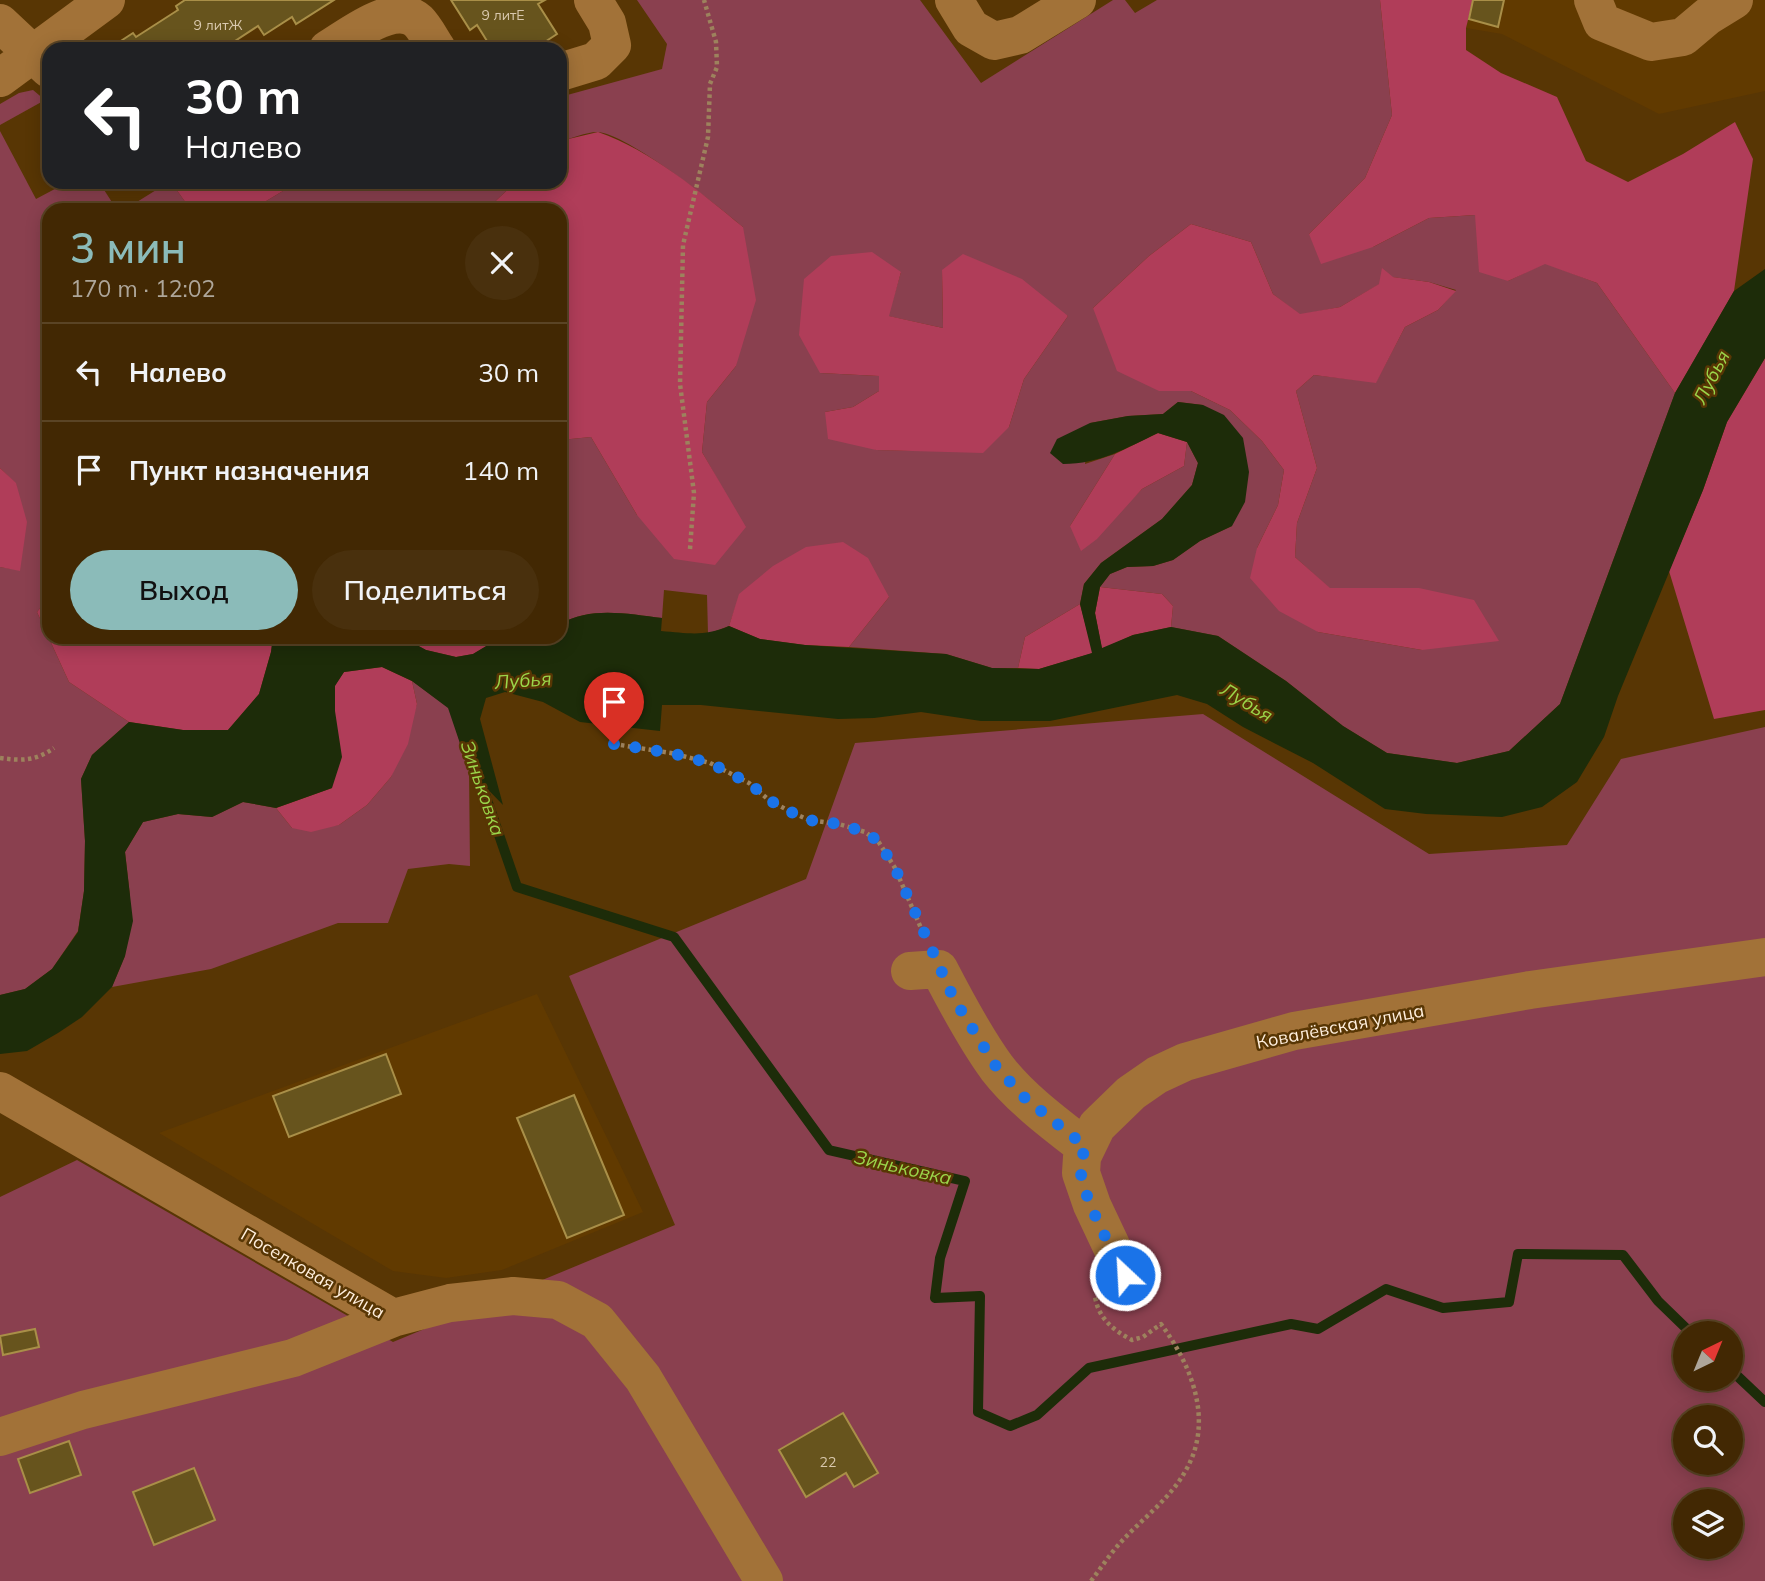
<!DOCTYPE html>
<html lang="ru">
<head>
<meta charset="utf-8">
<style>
	:root { --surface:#422803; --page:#49300d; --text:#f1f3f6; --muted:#aea69a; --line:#5a4425; --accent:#8bbbb9 }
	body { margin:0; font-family:Mulish,sans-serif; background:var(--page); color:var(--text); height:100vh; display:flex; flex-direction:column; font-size:26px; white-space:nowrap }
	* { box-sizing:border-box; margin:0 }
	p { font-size:23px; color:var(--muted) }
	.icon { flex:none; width:38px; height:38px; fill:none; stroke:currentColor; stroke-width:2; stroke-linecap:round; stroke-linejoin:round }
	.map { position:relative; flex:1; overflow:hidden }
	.details { position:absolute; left:42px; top:203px; width:525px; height:441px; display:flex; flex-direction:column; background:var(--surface); border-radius:21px; box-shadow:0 4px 18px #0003,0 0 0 2px var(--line) }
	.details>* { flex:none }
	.guide { position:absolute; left:42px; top:42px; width:525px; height:147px; border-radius:21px; box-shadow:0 4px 18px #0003,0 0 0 2px var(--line); background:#202124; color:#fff; overflow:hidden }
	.needle { width:46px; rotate:43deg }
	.tools { position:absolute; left:1673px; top:1321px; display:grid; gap:14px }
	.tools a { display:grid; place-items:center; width:70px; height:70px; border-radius:50%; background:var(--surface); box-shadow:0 4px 18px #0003,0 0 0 2px var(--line); font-size:35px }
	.pin { position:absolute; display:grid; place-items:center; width:60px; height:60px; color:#fff; margin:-72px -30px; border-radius:50% 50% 50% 0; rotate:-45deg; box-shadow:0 0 7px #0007 }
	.pin .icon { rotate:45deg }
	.me { position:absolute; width:77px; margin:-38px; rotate:335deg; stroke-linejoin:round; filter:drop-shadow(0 0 5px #0008) }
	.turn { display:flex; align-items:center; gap:24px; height:147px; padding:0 28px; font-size:32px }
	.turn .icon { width:91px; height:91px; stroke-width:2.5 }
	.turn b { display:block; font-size:49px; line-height:60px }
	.round { display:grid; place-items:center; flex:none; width:74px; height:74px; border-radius:37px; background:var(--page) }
	.summary { display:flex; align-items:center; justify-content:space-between; height:119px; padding:0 28px }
	h1 { font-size:42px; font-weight:600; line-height:52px; color:var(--accent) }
	.button { display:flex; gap:14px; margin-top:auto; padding:14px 28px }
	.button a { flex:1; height:80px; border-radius:42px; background:var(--accent); color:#111; font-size:28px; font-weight:600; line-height:80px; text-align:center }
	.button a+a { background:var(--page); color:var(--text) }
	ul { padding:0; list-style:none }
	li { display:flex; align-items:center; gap:21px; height:98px; padding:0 28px; border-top:2px solid var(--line) }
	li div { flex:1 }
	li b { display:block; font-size:26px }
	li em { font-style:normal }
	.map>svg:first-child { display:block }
	.built { fill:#613a00 }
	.green { fill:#8a404f; fill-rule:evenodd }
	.forest { fill:#b03d59 }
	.water { fill:#1d2c09 }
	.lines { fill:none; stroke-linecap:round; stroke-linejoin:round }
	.stream { stroke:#1d2c09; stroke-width:10 }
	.building { fill:#67541d; stroke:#a98f48; stroke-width:2 }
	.path { stroke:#9d825d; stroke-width:4.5; stroke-dasharray:3.5 3.5; stroke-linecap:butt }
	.minor { stroke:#a27238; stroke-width:38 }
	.route { stroke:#1a73e8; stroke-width:12; stroke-dasharray:0 21.6 }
	.labels { text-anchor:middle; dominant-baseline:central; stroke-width:5; stroke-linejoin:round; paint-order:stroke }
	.number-label { font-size:14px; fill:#d9c8ad }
	.street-label { font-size:18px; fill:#ffefdd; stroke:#583604 }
	.water-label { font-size:19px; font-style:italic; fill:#9bd64a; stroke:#583604 }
</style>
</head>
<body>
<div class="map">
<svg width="1765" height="1581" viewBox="0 0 1765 1581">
	<rect width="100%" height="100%" fill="#583604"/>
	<!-- built -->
	<path class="built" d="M1473,0H1765V91L1659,114L1502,34L1466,28Z
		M537,994L643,1212L502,1270L446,1278L393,1271L159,1133Z"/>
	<!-- green -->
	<path class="green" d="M637,0H920L981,83L1113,0H1125L1135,13L1157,0H1380L1392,115L1365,178L1309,234L1373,247L1429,218L1475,215L1508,281L1545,263L1597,283L1675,393L1560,704L1509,751L1457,763L1387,753L1343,726L1286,681L1218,636L1171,627L1173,606L1162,594L1100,587L1110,574L1127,567L1153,566L1173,560L1200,541L1232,526L1203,405L1178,402L1163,414L1128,416L1090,423L1085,464L1115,454L1070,526L1119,512L1142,489L1184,466L1187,442L1198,463L1192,485L1162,519L1101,563L1084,584L1080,604L1025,637L1018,668H992L946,654L849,647L889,597L740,594L729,626L708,634L707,595L664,590L662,618C628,614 591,606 560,624L561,440L591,437L637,515L745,528L702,452L707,402L736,366L743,227C718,206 627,133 597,132C586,132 571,139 560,141V97L662,69L667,44ZM1191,224L1251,242L1273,294L1300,315L1340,307L1392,277L1429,282L1456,290L1438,310L1405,327L1376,382L1314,375L1296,391L1317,468L1297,523L1295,557L1329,588H1419L1422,650L1318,632L1257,548L1278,505L1284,470L1262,441L1230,410L1191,391L1093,308L1149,256ZM942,270L1068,316L1024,379L1009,427L925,451L876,450L825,412L853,407L879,391V376L820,373L901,272L888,316L943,328Z
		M33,90L45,100L0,125V104L19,93Z
		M0,131L36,199L68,182H99L117,210H49V597L37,612L69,682L129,722L92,755L81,779L85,841L84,891L78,931L52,969L25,989L0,995V567L20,570L16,484L0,468Z
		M169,182H171L191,210H124Z
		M298,182H516L486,210H251Z
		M412,681L449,708L469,770L470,866L449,864L408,869L388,923H338L211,969L112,987L125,956L130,896L125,852L143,822L178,814L212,817L243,802L276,808L292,828L339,825L367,805L391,777L417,704Z
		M1203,714L1429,854L1567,845L1621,759L1765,727V1581H0V1197L77,1160L393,1342L675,1225L569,976L806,879L855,743ZM1685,1334H1731V1379H1685ZM1685,1418H1731V1463H1685ZM1685,1502H1731V1547H1685Z"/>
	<!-- forest -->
	<path class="forest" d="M1380,0H1473L1466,28V50L1501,73L1557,97L1586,161L1628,182L1683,154L1735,122L1753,159L1734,291L1675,393L1597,283L1545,264L1508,281L1479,272L1475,215L1429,218L1373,247L1321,264L1309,234L1365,178L1392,115Z
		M598,132C652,151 699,191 743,227L756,300L736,366L707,402L702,452L746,527L715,565L674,559L637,515L591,437L561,440L560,442V210H486L516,182H560V141Z
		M171,182H298L251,210H191Z
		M1191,224L1251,242L1273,294L1300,314L1340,307L1379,284L1382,268L1393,277L1429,282L1456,291L1438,310L1405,327L1376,383L1314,375L1296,391L1317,468L1297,523L1295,557L1330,588H1419L1474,600L1499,641L1422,650L1318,632L1279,611L1250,578L1257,548L1278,505L1284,470L1262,441L1230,410L1191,391H1159L1117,371L1093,308L1149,256Z
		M872,252L901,272L889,316L943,328L942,270L963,254L1022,279L1068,316L1024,379L1009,427L983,453L876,450L828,439L825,412L853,407L879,391V376L820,373L799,335L804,279L831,256Z
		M1765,358V710L1714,719L1669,571L1703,490L1727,422Z
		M1158,433L1187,442L1184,466L1142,489L1097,539L1081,551L1070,526L1115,454Z
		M0,468L16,483L27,522L20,571L0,567Z
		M843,542L868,558L889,597L849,647L805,645L760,639L729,626L739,594L773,566L806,547Z
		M1100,587L1162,594L1173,606L1171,627L1133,635L1102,649L1095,613Z
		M49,597V637H273L271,652L259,694L228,730H183L129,722L69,682L37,612Z
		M1080,604L1093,653L1039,669L1018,668L1025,637Z
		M402,637H534L533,640L498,639L473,654L456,657L426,650Z
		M382,667L412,681L417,704L408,744L391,777L367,805L339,825L311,832L292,828L276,808L332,788L335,685L344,672Z"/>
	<!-- water -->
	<path class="water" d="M1765,269V358L1727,422L1703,490L1618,696L1604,737L1577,782L1542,807L1502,817L1426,814L1385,809L1313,763L1243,727L1207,704L1177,695L1050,721H981L921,712L874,718L838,719L701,705H662L660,731L580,722L543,702L505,692L486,698L480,719L503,805L469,770L448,708L412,681L382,667L344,672L335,686V711L342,757L332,788L276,808L243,802L212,817L178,814L143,822L125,852L133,921L125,956L112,987L82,1017L58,1033L27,1051L0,1054V995L25,989L52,969L78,932L84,891L85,841L81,779L92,755L129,722L183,730H228L259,694L271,652L273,637H402L426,650L456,657L473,654L498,639L533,640L538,637H560V624C591,606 628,614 662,618L661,631C688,633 704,637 729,626L760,639L805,645L946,654L992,668L1039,669L1092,653L1080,604L1084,584L1101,563L1162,519L1192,485L1198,463L1187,442L1158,433C1126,448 1100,464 1063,464L1050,453L1057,439L1090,423L1128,416L1163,414L1178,402L1203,405L1224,415L1243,438L1249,472L1245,502L1232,526L1200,541L1173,560L1153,566L1127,567L1110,574L1100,587L1095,613L1102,648L1133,635L1171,627L1218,636L1286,681L1343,726L1387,753L1457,763L1509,751L1560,704L1675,393L1734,291Z"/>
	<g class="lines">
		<!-- stream -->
		<path class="stream" d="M477,771L517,887L674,937L829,1150L965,1181L940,1258L935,1298L980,1296L978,1412L1010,1426L1037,1415L1089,1368L1291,1324L1318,1329L1386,1289L1443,1308L1509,1302L1518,1254L1623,1255L1658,1301L1692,1334
			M1731,1370L1765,1402"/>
	</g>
	<!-- building -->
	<path class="building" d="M185,0H334L296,24L292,17L264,35L258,26L232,43L236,49L110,48L133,33L136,37L178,10L176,6Z
		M451,0H545L538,4L557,34L534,49H492L477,25L470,30Z
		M1473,0H1504L1498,27L1469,19Z
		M386,1054L401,1094L289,1137L273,1096Z
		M574,1095L624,1215L567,1238L517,1118Z
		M35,1329L39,1347L3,1355L0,1336Z
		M843,1413L878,1473L854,1487L846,1473L806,1497L779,1450Z
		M69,1441L81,1475L30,1493L18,1459Z
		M194,1468L215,1520L154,1545L133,1492Z"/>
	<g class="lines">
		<!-- path -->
		<path class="path" d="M690,549L694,493L680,384L683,245L708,137L710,84L717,67L716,42L704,0
			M614,744L671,753L710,763L749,783L769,800L791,812L809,820L839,824L865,832L878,841L895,868L924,935
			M0,758C23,761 35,761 54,748
			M1091,1581C1101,1568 1110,1554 1121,1542C1142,1519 1171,1498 1186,1470C1214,1421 1192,1366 1161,1324L1143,1337L1132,1340C1113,1330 1098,1318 1095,1296"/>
		<!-- minor -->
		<path class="minor" d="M954,0L971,28L994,41L1020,35L1077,0
			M1593,0L1602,22L1651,42L1683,37L1708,16L1734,0
			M0,23L49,69
			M328,49C350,36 394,0 418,21C425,28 431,40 437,49
			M560,72L596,61L612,45L607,23L593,0
			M0,78L106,0
			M910,971L939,969C956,1002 975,1038 997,1068C1021,1099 1055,1124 1086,1148
			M0,1091L393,1318
			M1125,1275L1092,1205L1081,1173L1082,1157L1097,1126L1131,1093L1157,1075L1185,1062L1294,1031L1530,990L1765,957
			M0,1437L83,1410L293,1358L393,1318L450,1303L513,1296L558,1300L597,1321L643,1378L764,1581"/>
	</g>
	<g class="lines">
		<!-- route -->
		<path class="route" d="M614,744L671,753L710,763L749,783L769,800L791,812L809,820L839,824L865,832L878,841L895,868L954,999L997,1068L1026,1099L1086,1147C1082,1156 1079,1165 1081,1174C1086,1204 1111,1247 1125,1275"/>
	</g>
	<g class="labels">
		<!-- number labels -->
		<g class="number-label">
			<text x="503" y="15">9 литЕ</text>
			<text x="218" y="25">9 литЖ</text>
			<text x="828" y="1462">22</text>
		</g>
		<!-- street labels -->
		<g class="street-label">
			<text transform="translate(1340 1026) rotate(-11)">Ковалёвская улица</text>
			<text transform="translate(313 1273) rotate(30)">Поселковая улица</text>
		</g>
		<!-- water labels -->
		<g class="water-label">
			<text transform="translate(1711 377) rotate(-63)">Лубья</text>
			<text transform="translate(523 680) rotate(-4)">Лубья</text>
			<text transform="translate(1247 702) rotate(31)">Лубья</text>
			<text transform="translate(483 788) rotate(71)">Зиньковка</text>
			<text transform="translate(903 1167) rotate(13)">Зиньковка</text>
		</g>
	</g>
</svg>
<div class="tools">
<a><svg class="needle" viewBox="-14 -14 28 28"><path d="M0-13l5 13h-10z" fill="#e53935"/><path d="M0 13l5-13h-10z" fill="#aea69a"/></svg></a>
<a><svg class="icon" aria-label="search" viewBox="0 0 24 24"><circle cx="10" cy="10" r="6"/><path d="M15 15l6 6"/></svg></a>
<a><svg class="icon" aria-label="layers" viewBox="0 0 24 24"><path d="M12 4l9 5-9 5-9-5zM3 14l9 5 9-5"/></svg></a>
</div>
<div class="pin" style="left:614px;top:744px;background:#d93025"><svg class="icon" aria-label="arrive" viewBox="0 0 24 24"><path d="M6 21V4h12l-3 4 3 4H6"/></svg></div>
<svg class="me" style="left:1125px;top:1275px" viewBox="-20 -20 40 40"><circle r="17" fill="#1a73e8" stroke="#fff" stroke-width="3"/><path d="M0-11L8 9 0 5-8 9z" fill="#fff"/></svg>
<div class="guide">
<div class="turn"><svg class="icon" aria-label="left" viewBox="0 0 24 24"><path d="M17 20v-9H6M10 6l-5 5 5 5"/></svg><div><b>30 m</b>Налево</div></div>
</div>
<section class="details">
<div class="summary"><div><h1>3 мин</h1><p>170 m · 12:02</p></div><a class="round"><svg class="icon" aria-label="close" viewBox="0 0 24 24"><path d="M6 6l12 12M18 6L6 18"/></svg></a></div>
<ul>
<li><svg class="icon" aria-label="left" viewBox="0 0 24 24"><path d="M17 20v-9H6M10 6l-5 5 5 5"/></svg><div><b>Налево</b></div><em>30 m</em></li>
<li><svg class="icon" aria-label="arrive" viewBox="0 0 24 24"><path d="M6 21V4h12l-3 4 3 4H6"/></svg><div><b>Пункт назначения</b></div><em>140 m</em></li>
</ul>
<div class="button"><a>Выход</a><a>Поделиться</a></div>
</section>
</div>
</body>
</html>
